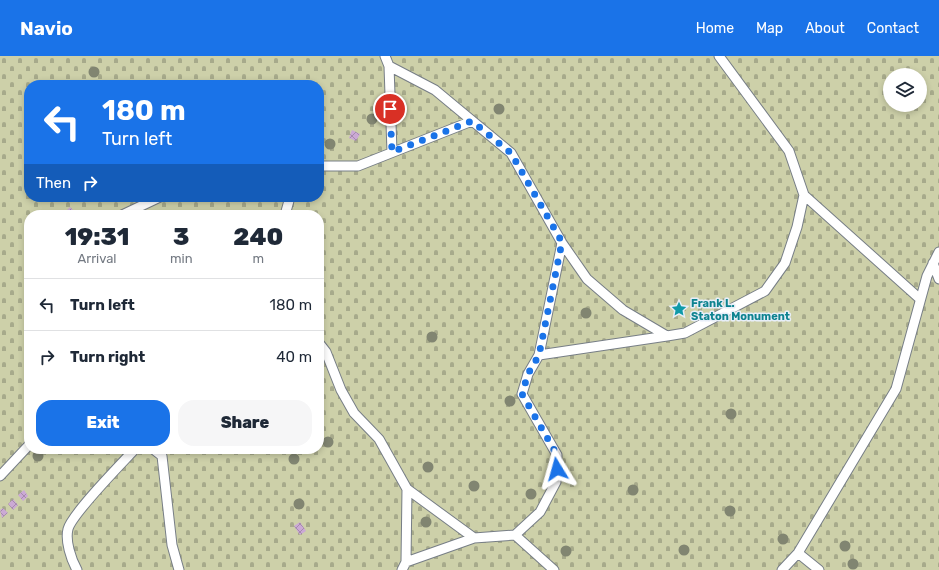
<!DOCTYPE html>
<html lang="en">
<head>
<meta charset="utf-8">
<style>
	:root { --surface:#fff; --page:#f6f6f7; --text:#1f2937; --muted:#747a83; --line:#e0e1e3; --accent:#1a73e8 }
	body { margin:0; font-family:Rubik,sans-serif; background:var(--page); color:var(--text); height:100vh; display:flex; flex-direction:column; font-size:15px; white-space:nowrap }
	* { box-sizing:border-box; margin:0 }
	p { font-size:13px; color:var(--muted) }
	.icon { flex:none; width:22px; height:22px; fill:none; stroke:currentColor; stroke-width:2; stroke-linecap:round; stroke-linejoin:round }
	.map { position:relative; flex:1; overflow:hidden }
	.side { position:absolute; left:24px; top:154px; width:300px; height:244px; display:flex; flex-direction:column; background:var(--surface); border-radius:16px; box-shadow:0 2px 6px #0003 }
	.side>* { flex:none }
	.guide { position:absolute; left:24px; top:24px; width:300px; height:122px; border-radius:16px; box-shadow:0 2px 6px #0003; background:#1a73e8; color:#fff; overflow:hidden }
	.buttons { position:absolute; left:883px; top:12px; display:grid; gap:8px }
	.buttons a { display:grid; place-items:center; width:44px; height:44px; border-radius:50%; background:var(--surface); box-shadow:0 2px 6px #0003; font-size:20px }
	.pin { position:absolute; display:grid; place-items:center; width:34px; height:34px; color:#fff; margin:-17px; border:2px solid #fff; border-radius:50%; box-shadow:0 1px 4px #0007 }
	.me { position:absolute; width:44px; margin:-22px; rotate:352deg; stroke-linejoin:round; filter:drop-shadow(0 0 3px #0008) }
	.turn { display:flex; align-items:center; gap:14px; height:84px; padding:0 12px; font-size:18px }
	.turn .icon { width:52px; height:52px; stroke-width:2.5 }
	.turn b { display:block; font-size:28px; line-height:34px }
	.then { display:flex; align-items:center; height:38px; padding:0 12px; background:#0003; gap:8px; font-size:15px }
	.eta { display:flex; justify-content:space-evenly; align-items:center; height:68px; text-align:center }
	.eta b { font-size:24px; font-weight:800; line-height:28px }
	.button { display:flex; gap:8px; margin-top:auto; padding:8px 12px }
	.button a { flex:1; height:46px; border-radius:16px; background:var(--accent); color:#fff; font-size:16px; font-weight:800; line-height:46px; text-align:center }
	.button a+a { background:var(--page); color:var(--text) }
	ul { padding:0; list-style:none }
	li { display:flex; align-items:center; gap:12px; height:52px; padding:0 12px; border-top:1px solid var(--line) }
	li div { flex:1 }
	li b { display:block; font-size:15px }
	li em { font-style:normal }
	header { display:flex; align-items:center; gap:24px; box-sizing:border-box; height:56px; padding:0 20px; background:var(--accent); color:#fff }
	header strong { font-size:19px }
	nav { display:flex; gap:22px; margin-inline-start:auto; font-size:14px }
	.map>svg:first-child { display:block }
	.cemetery { fill:url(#cemetery-stones); fill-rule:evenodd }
	.building { fill:url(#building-cross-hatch) }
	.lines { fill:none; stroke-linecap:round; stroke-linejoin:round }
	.service-casing { stroke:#777e86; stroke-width:11 }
	.service { stroke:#fff; stroke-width:9 }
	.tree { fill:#818571 }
	.route { stroke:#1a73e8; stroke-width:7; stroke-dasharray:0 12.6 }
	.labels { text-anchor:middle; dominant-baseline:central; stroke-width:3; stroke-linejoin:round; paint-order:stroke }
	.culture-label { font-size:11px; font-weight:bold; fill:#0d838f; stroke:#e7eef8; text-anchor:start }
</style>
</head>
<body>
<header>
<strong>Navio</strong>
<nav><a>Home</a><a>Map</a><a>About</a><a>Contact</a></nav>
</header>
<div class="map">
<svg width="939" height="514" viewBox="0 0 939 514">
	<defs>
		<pattern id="cemetery-stones" width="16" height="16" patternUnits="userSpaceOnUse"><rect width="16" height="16" fill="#cdd0a9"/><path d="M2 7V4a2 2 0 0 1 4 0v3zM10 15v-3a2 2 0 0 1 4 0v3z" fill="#a7aa8b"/></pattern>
		<pattern id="building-cross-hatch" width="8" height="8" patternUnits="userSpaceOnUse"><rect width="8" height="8" fill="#cba9d5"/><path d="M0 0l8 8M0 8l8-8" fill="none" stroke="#a68bae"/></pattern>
	</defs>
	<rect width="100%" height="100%" fill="#dae1eb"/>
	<!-- cemetery -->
	<path class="cemetery" d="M0,0H939V514H0ZM890,19H920V49H890ZM29,29H319V141H29ZM29,159H319V393H29Z"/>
	<!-- building -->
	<path class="building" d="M352,74L360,78L356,85L349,82Z
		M70,151L76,157L74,159H64L63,158Z
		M27,244H29V254H28Z
		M107,393H115L111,397Z
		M24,434L28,440L23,445L18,439Z
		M13,443L18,449L13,454L8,448Z
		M3,452L8,457L2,462L0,454Z
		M300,466L306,475L300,479L294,470Z"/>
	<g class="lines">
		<!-- service casing -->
		<g class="service-casing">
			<path id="service" d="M385,0L389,10L392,96
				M389,10L435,34L511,97L562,187L587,223L623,254L667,280L685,277L765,235L785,207L797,171L804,139L789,95L719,0
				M319,110H358L472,65
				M804,139L920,243
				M122,159L160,141
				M285,159L290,141
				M933,207L939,223
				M319,287L326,296L341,334L354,357L379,383L407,433L474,482
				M539,299L667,280
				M153,393L162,400L172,489L179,514
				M0,420L29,389
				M515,479L554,514
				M798,497L819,514
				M406,506L474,482L515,479L540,456L556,426L557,399L522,338L528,318L539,299L562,187
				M77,514C71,503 65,485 68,473C72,458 122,407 135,393
				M402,514L406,506L407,433
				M782,514L798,497L896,333L927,220L939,196"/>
		</g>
		<!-- service -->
		<use href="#service" class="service"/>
	</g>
	<!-- trees -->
	<g class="tree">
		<circle cx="94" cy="16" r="5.5"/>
		<circle cx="499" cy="53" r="5.5"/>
		<circle cx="372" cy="63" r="5.5"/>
		<circle cx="330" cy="88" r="5.5"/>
		<circle cx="586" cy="257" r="5.5"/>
		<circle cx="432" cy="281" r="5.5"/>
		<circle cx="510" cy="345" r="5.5"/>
		<circle cx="731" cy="358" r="5.5"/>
		<circle cx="328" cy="386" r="5.5"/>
		<circle cx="38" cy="400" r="5.5"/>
		<circle cx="294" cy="403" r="5.5"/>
		<circle cx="428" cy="411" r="5.5"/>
		<circle cx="474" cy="430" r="5.5"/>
		<circle cx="633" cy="434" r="5.5"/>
		<circle cx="531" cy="438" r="5.5"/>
		<circle cx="299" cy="448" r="5.5"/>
		<circle cx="730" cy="455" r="5.5"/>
		<circle cx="426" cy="466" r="5.5"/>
		<circle cx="783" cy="483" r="5.5"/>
		<circle cx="845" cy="490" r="5.5"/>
		<circle cx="684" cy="494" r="5.5"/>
		<circle cx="566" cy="495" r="5.5"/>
		<circle cx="853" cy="508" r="5.5"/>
	</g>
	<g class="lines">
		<!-- route -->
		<path class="route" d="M390,53L392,96L472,65L511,97L562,186L539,299L528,318L522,338L557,399V413"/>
	</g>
	<!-- icons -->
	<defs>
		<g id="sight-bare" transform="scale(1.2)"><path d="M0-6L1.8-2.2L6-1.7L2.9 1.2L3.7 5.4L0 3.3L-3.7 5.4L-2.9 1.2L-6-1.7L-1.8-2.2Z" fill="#0f9aa8" stroke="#e7eef8" stroke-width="2.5" paint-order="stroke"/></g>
	</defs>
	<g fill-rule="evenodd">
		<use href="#sight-bare" x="679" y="253"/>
	</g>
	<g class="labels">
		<!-- culture labels -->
		<g class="culture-label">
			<text x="691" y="247">Frank L.<tspan x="691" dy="13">Staton Monument</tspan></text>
		</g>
	</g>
</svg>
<div class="buttons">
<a><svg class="icon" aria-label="layers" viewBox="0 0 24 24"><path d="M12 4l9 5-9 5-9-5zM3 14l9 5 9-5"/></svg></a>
</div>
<div class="pin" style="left:390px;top:53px;background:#d93025"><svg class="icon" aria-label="arrive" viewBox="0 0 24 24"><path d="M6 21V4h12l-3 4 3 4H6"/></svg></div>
<svg class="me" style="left:557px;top:413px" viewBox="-20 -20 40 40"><path d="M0-17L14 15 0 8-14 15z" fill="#1a73e8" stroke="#fff" stroke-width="4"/></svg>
<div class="guide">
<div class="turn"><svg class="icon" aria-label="left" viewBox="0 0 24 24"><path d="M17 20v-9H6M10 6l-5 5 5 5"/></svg><div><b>180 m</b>Turn left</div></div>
<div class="then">Then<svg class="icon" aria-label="right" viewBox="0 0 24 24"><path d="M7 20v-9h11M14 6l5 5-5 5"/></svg></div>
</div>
<section class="side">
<div class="eta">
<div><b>19:31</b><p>Arrival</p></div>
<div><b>3</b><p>min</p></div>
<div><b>240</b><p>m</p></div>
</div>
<ul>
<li><svg class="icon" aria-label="left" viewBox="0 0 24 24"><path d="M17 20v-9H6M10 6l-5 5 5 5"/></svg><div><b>Turn left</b></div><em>180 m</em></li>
<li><svg class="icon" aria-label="right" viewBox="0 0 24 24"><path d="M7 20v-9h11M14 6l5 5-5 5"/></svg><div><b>Turn right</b></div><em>40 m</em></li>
</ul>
<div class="button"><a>Exit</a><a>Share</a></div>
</section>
</div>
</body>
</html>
